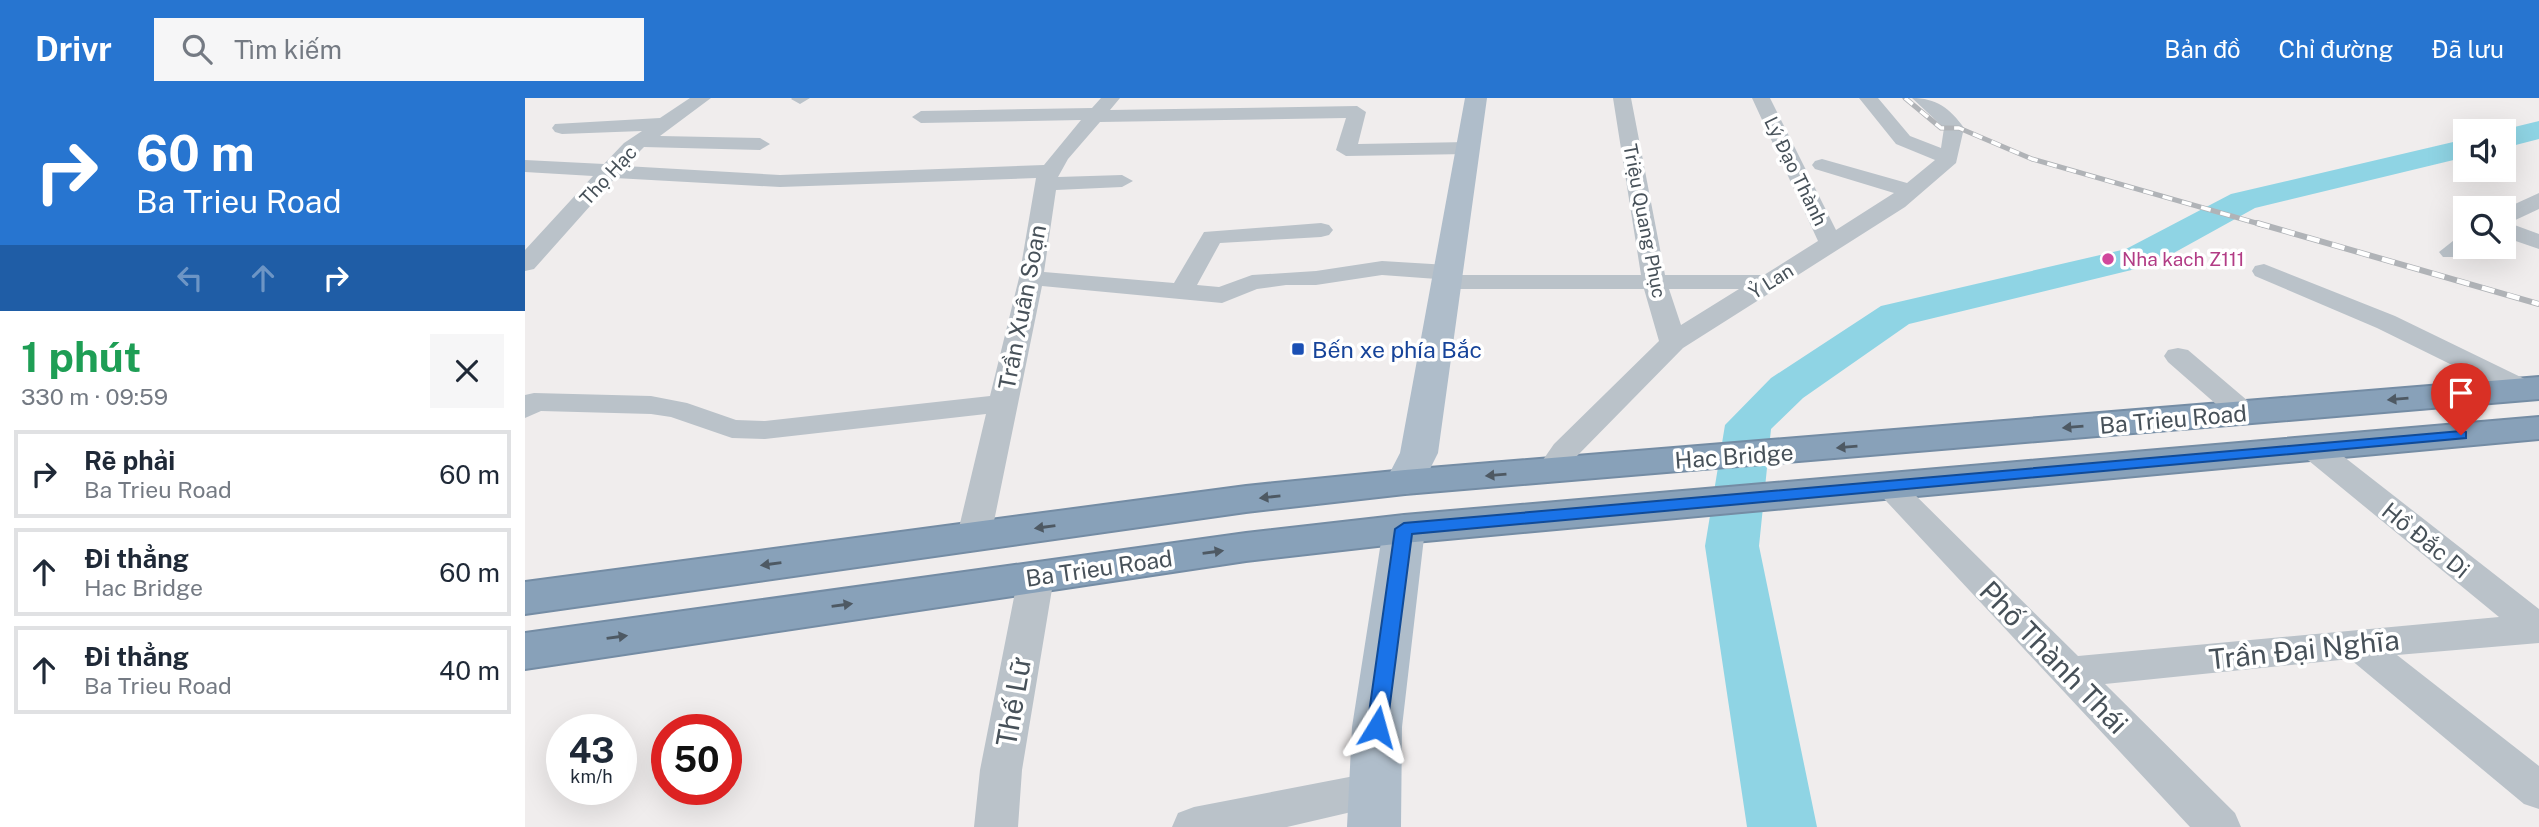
<!DOCTYPE html>
<html lang="vi">
<head>
<meta charset="utf-8">
<style>
	:root { --surface:#fff; --page:#f6f6f7; --text:#1f2937; --muted:#747a83; --line:#e0e1e3; --accent:#2775d0 }
	body { margin:0; font-family:"Public Sans",sans-serif; background:var(--page); color:var(--text); height:100vh; display:flex; flex-direction:column; font-size:26px; white-space:nowrap }
	* { box-sizing:border-box; margin:0 }
	p { font-size:23px; color:var(--muted) }
	.icon { flex:none; width:38px; height:38px; fill:none; stroke:currentColor; stroke-width:2; stroke-linecap:round; stroke-linejoin:round }
	.map { position:relative; flex:1; overflow:hidden }
	.side { display:flex; flex-direction:column; background:var(--surface); width:525px }
	.side>* { flex:none }
	.top-card { background:#2775d0; color:#fff; overflow:hidden }
	.fabs { position:absolute; left:1928px; top:21px; display:grid; gap:14px }
	.fabs a { display:grid; place-items:center; width:63px; height:63px; border-radius:0px; background:var(--surface); box-shadow:0 7px 28px #0002; font-size:35px }
	.speed { position:absolute; left:21px; top:616px; display:flex; gap:14px; font-size:35px; font-weight:700; text-align:center }
	.speed>* { display:grid; place-content:center; width:91px; height:91px; border-radius:50%; background:var(--surface); box-shadow:0 7px 28px #0002; line-height:1 }
	.speed small { font-size:18px; font-weight:400 }
	.speed .limit { border:10px solid #d22; background:#fff; color:#111 }
	.pin { position:absolute; display:grid; place-items:center; width:60px; height:60px; color:#fff; margin:-72px -30px; border-radius:50% 50% 50% 0; rotate:-45deg; box-shadow:0 0 7px #0007 }
	.pin .icon { rotate:45deg }
	.me { position:absolute; width:77px; margin:-38px; rotate:8deg; stroke-linejoin:round; filter:drop-shadow(0 0 5px #0008) }
	.turn { display:flex; align-items:center; gap:24px; height:147px; padding:0 21px; font-size:32px }
	.turn .icon { width:91px; height:91px; stroke-width:2.5 }
	.turn b { display:block; font-size:49px; line-height:60px }
	.lanes { display:flex; align-items:center; height:66px; padding:0 21px; background:#0003; justify-content:center; gap:35px; direction:ltr }
	.lanes .off { opacity:.35 }
	.round { display:grid; place-items:center; flex:none; width:74px; height:74px; border-radius:0px; background:var(--page) }
	.overview { display:flex; align-items:center; justify-content:space-between; height:119px; padding:0 21px }
	h1 { font-size:42px; font-weight:700; line-height:52px; color:#1e9e55 }
	ul { padding:0; list-style:none }
	li { display:flex; align-items:center; gap:21px; height:88px; margin:0 14px 10px; padding:0 7px; border:4px solid var(--line); border-radius:0px }
	li div { flex:1 }
	li b { display:block; font-size:26px }
	li em { font-style:normal }
	header { display:flex; align-items:center; gap:42px; box-sizing:border-box; height:98px; padding:0 35px; background:var(--accent); color:#fff }
	header strong { font-size:33px }
	nav { display:flex; gap:38px; margin-inline-start:auto; font-size:24px }
	.search { width:490px; height:63px; background:var(--page); display:flex; align-items:center; gap:18px; box-sizing:border-box; padding:0 24px; border-radius:0px; color:var(--muted); font-size:26px }
	main { display:flex; flex:1; min-height:0 }
	.map>svg:first-child { display:block }
	.lines { fill:none; stroke-linecap:round; stroke-linejoin:round }
	.river { fill:#8fd4e4; fill-rule:evenodd }
	.highway-casing { stroke:#748ca4; stroke-width:4 }
	.minor { fill:#bac2c9; fill-rule:evenodd }
	.major { fill:#afbdca; fill-rule:evenodd }
	.highway { fill:#88a1b9; fill-rule:evenodd }
	.rail-far1-casing { stroke:#b0b3b7; stroke-width:5 }
	.rail-casing { stroke:#b0b3b7; stroke-width:6 }
	.rail-far1 { stroke:#fff; stroke-width:3.5; stroke-dasharray:10; stroke-linecap:butt }
	.rail { stroke:#fff; stroke-width:4.5; stroke-dasharray:13; stroke-linecap:butt }
	.oneway { fill:#4e5963 }
	.route { fill:#1a73e8; stroke:#114b97; stroke-width:2 }
	.hotel-dot { fill:#d1479c; stroke:#fff; stroke-width:2.5 }
	.transit-dot { fill:#1a4fb4; stroke:#fff; stroke-width:2.5 }
	.labels { text-anchor:middle; dominant-baseline:central; stroke-width:7; stroke-linejoin:round; paint-order:stroke }
	.far-street-label { font-size:19px; fill:#475159; stroke:#fff }
	.far-hotel-label { font-size:19px; fill:#b23c85; stroke:#fff; text-anchor:start }
	.street-label { font-size:23px; fill:#475159; stroke:#fff }
	.transit-label { font-size:23px; fill:#164399; stroke:#fff; text-anchor:start }
	.near-street-label { font-size:28px; fill:#475159; stroke:#fff }
</style>
</head>
<body>
<header>
<strong>Drivr</strong>
<div class="search"><svg class="icon" aria-label="search" viewBox="0 0 24 24"><circle cx="10" cy="10" r="6"/><path d="M15 15l6 6"/></svg>Tìm kiếm</div>
<nav><a>Bản đồ</a><a>Chỉ đường</a><a>Đã lưu</a></nav>
</header>
<main>
<section class="side">
<div class="top-card">
<div class="turn"><svg class="icon" aria-label="right" viewBox="0 0 24 24"><path d="M7 20v-9h11M14 6l5 5-5 5"/></svg><div><b>60 m</b>Ba Trieu Road</div></div>
<div class="lanes"><svg class="icon off" aria-label="left" viewBox="0 0 24 24"><path d="M17 20v-9H6M10 6l-5 5 5 5"/></svg><svg class="icon off" aria-label="ahead" viewBox="0 0 24 24"><path d="M12 20V5M6 11l6-6 6 6"/></svg><svg class="icon" aria-label="right" viewBox="0 0 24 24"><path d="M7 20v-9h11M14 6l5 5-5 5"/></svg></div>
</div>
<div class="overview"><div><h1>1 phút</h1><p>330 m · 09:59</p></div><a class="round"><svg class="icon" aria-label="close" viewBox="0 0 24 24"><path d="M6 6l12 12M18 6L6 18"/></svg></a></div>
<ul>
<li><svg class="icon" aria-label="right" viewBox="0 0 24 24"><path d="M7 20v-9h11M14 6l5 5-5 5"/></svg><div><b>Rẽ phải</b><p>Ba Trieu Road</p></div><em>60 m</em></li>
<li><svg class="icon" aria-label="ahead" viewBox="0 0 24 24"><path d="M12 20V5M6 11l6-6 6 6"/></svg><div><b>Đi thẳng</b><p>Hac Bridge</p></div><em>60 m</em></li>
<li><svg class="icon" aria-label="ahead" viewBox="0 0 24 24"><path d="M12 20V5M6 11l6-6 6 6"/></svg><div><b>Đi thẳng</b><p>Ba Trieu Road</p></div><em>40 m</em></li>
</ul>
</section>
<div class="map">
<svg width="2014" height="729" viewBox="0 0 2014 729">
	<rect width="100%" height="100%" fill="#f0eded"/>
	<g class="lines">
		<!-- river -->
		<path class="river" d="M2014,23V41L1979,50V33H1973Z
			M1941,41V59L1730,110L1627,167L1384,226L1278,300L1246,331L1234,448L1292,729H1222L1180,448L1200,327L1246,280L1356,208L1601,151L1706,96Z"/>
		<!-- highway casing -->
		<g class="highway-casing">
			<path id="highway" d="M2014,279V301L880,396L721,414L0,516V484L721,388L880,372Z
				M2014,319V341L879,445L721,463L0,571V535L721,435L879,417Z"/>
		</g>
		<!-- minor -->
		<path class="minor" d="M165,0H186L135,38L235,40L245,46L235,52L119,49L100,68L255,77L519,67L556,22L396,25L387,19L396,13L567,10L576,0H595L585,12L832,8L841,14L833,46L943,44L953,50L943,56L821,58L811,52L821,20L575,24L543,61L533,79L597,77L608,83L597,89L531,92L519,174L649,185L679,134L796,125L804,127L808,132L804,137L796,139L695,145L672,187L694,189L727,177L791,173L857,163L923,167L932,169L934,177H1116L1088,0H1106L1140,177H1239L1293,143L1227,0H1245L1311,132L1369,95L1290,71L1287,67L1290,63L1297,61L1382,85L1410,62L1371,46L1334,0H1353L1385,38L1416,50L1419,30L1387,0C1411,0 1425,10 1439,30L1431,65L1380,109L1158,250L1051,359L1038,379L1027,382L1016,379L1011,372L1029,346L1134,243L1119,191H922L913,189L910,184L912,181L857,177L791,187H761L732,191L697,205L517,188L466,438L461,446L449,449L437,446L432,438L461,316L240,341L207,340L146,319L126,316L16,313L0,320V297L9,295L126,298L162,305L211,322L240,323L465,298L494,180L511,80L255,89L90,80L9,171L0,173V152L68,78L0,74V62L79,66L99,45L117,33L37,36L30,34L27,30L30,26L135,20ZM1144,191H1214L1156,227Z
			M285,0L275,6L266,1L267,0Z
			M2014,95V111L1984,125L2014,136V151L1979,139V111Z
			M1941,137V149H1949L1934,159H1918L1914,154L1933,139Z
			M1739,166L1870,218L2008,285L2012,291L2008,297L1998,300L1988,297L1852,230L1730,178L1727,173L1730,168Z
			M1653,250L1663,252L1730,309L1734,315L1730,321L1719,324L1708,321L1643,264L1639,258L1643,252Z
			M1789,342L1800,344L2014,511V545L1872,557L2014,668V711L1999,706L1825,561L1580,586L1710,715L1716,729H1665L1349,390L1354,383L1365,380L1376,383L1553,558L1974,519L1778,358L1773,351L1778,344Z
			M511,467L524,470L529,479L497,672L493,729H449L455,672L493,479L498,470Z
			M850,674L865,679L872,692L865,705L762,729H647L653,715L669,709Z"/>
		<!-- major -->
		<path class="major" d="M940,0H962L913,355L894,393L880,396L866,393L860,384L875,355Z
			M879,417L894,421L900,431L877,629L876,729H822L827,629L858,431L864,421Z"/>
		<!-- highway -->
		<use href="#highway" class="highway"/>
		<!-- rail-far1 casing -->
		<g class="rail-far1-casing">
			<path id="rail-far1" d="M1380,0L1416,30H1434L1507,61L1738,127"/>
		</g>
		<!-- rail casing -->
		<g class="rail-casing">
			<path id="rail" d="M1732,125L2014,206"/>
		</g>
		<!-- rail-far1 -->
		<use href="#rail-far1" class="rail-far1"/>
		<!-- rail -->
		<use href="#rail" class="rail"/>
	</g>
	<!-- one-way arrows -->
	<defs><path id="oneway-solid" d="M-6-.8H1V-3.2L6.5 0L1 3.2V.8H-6Z" transform="scale(1.75)"/></defs>
	<g class="oneway">
		<use href="#oneway-solid" transform="translate(1873 301) rotate(175)"/>
		<use href="#oneway-solid" transform="translate(1548 329) rotate(175)"/>
		<use href="#oneway-solid" transform="translate(1322 349) rotate(175)"/>
		<use href="#oneway-solid" transform="translate(971 377) rotate(175)"/>
		<use href="#oneway-solid" transform="translate(745 399) rotate(174)"/>
		<use href="#oneway-solid" transform="translate(520 429) rotate(172)"/>
		<use href="#oneway-solid" transform="translate(688 454) rotate(-8)"/>
		<use href="#oneway-solid" transform="translate(246 466) rotate(172)"/>
		<use href="#oneway-solid" transform="translate(317 507) rotate(-8)"/>
		<use href="#oneway-solid" transform="translate(92 539) rotate(-8)"/>
	</g>
	<!-- route -->
	<path class="route" d="M1936,333L1941,334V340L887,436L862,629L859,635H845L842,629L870,431L879,425Z"/>
	<!-- markers -->
	<circle class="hotel-dot" cx="1583" cy="161" r="7"/>
	<rect class="transit-dot" x="766" y="244" width="14" height="14" rx="3.5"/>
	<g class="labels">
		<!-- far-street labels -->
		<g class="far-street-label">
			<text transform="translate(1271 73) rotate(64)">Lý Đạo Thành</text>
			<text transform="translate(83 77) rotate(-47)">Thọ Hạc</text>
			<text transform="translate(1120 123) rotate(79)">Triệu Quang Phục</text>
			<text transform="translate(1246 183) rotate(-32)">Ỷ Lan</text>
		</g>
		<!-- far-hotel labels -->
		<g class="far-hotel-label">
			<text x="1597" y="161">Nha kach Z111</text>
		</g>
		<!-- street labels -->
		<g class="street-label">
			<text transform="translate(497 209) rotate(-79)">Trần Xuân Soạn</text>
			<text transform="translate(1648 321) rotate(-5)">Ba Trieu Road</text>
			<text transform="translate(1209 358) rotate(-4)">Hac Bridge</text>
			<text transform="translate(1901 442) rotate(39)">Hồ Đắc Di</text>
			<text transform="translate(574 470) rotate(-8)">Ba Trieu Road</text>
		</g>
		<!-- transit labels -->
		<g class="transit-label">
			<text x="787" y="251">Bến xe phía Bắc</text>
		</g>
		<!-- near-street labels -->
		<g class="near-street-label">
			<text transform="translate(1779 551) rotate(-6)">Trần Đại Nghĩa</text>
			<text transform="translate(1529 559) rotate(46)">Phố Thành Thái</text>
			<text transform="translate(488 604) rotate(-80)">Thế Lữ</text>
		</g>
	</g>
</svg>
<div class="fabs">
<a><svg class="icon" aria-label="sound" viewBox="0 0 24 24"><path d="M4 9h4l5-4v14l-5-4H4zM17 9q2 3 0 6"/></svg></a>
<a><svg class="icon" aria-label="search" viewBox="0 0 24 24"><circle cx="10" cy="10" r="6"/><path d="M15 15l6 6"/></svg></a>
</div>
<div class="speed"><div>43<small>km/h</small></div><div class="limit">50</div></div>
<div class="pin" style="left:1936px;top:337px;background:#d93025"><svg class="icon" aria-label="arrive" viewBox="0 0 24 24"><path d="M6 21V4h12l-3 4 3 4H6"/></svg></div>
<svg class="me" style="left:852px;top:629px" viewBox="-20 -20 40 40"><path d="M0-17L14 15 0 8-14 15z" fill="#1a73e8" stroke="#fff" stroke-width="4"/></svg>
</div>
</main>
</body>
</html>
